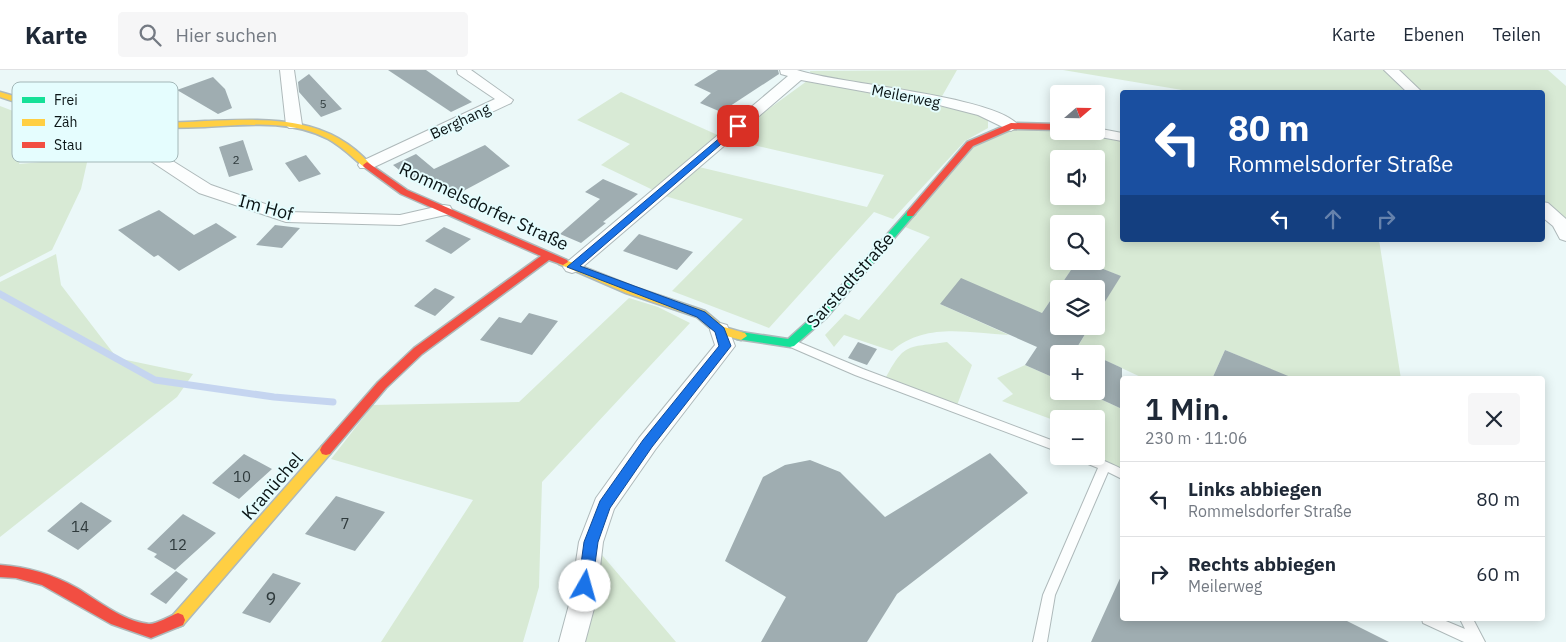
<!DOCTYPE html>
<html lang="de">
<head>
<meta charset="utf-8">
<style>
	:root { --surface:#fff; --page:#f6f6f7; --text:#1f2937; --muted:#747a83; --line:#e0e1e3 }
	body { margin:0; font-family:"IBM Plex Sans",sans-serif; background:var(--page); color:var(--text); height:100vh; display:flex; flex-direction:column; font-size:19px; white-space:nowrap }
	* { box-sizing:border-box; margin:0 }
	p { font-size:16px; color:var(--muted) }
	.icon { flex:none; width:28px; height:28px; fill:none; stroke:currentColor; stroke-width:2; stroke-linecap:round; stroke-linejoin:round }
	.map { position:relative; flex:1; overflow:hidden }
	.drawer { position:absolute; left:1120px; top:306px; width:425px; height:245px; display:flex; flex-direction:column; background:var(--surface); border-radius:5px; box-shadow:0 2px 12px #0003 }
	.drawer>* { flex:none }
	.top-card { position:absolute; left:1120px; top:20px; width:425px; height:152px; border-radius:5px; box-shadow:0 2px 12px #0003; background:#1a4fa0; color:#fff; overflow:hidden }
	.needle { width:32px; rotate:70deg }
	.controls { position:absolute; left:1050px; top:15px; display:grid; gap:10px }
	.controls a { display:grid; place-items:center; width:55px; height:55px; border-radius:5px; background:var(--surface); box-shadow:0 2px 12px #0003; font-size:25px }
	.pin { position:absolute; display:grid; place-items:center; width:42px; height:42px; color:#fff; margin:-21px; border-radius:10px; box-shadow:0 2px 8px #0006 }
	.me { position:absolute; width:55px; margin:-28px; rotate:7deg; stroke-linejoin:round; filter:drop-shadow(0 0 4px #0008) }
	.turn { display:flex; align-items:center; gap:18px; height:105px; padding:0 25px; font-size:22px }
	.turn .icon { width:65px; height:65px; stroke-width:2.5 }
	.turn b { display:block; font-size:35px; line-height:42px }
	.lanes { display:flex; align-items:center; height:48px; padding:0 25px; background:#0003; justify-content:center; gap:25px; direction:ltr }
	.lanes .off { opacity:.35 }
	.round { display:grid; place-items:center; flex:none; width:52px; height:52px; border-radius:5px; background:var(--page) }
	.head { display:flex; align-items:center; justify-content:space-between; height:85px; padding:0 25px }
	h1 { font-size:30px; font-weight:600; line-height:38px }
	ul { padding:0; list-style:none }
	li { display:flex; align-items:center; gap:15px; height:75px; padding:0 25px; border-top:1px solid var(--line) }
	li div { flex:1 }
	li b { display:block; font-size:19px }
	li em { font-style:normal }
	header { display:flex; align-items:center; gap:30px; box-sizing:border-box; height:70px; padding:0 25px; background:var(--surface); border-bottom:1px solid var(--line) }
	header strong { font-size:24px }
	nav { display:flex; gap:28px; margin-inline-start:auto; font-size:18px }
	.search { width:350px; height:45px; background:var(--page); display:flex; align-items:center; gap:12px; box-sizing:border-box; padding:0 18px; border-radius:5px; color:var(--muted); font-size:19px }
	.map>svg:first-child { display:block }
	.green { fill:#d8ead5; fill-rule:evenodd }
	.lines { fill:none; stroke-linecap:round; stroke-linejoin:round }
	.stream { stroke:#c5d5f0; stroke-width:7 }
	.building { fill:#9fadb1 }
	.lane-casing { stroke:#aeb9ba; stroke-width:2 }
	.street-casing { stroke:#aeb9ba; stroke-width:2 }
	.fast-casing { stroke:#aeb9ba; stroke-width:3 }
	.slow-casing { stroke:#aeb9ba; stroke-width:3 }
	.jam-casing { stroke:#aeb9ba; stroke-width:3 }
	.lane { fill:#fcfefe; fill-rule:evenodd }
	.street { fill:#fcfefe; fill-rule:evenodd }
	.fast { fill:#16e098; fill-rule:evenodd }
	.slow { fill:#ffcf43; fill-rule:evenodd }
	.jam { fill:#f24e42; fill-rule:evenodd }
	.route { fill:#1a73e8; stroke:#114b97 }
	.labels { text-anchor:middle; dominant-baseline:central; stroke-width:4; stroke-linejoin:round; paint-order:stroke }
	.far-number-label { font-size:12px; fill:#2f3a3c }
	.far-street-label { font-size:15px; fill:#0a1415; stroke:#e5fdfe }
	.number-label { font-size:15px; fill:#2f3a3c }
	.street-label { font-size:18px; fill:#0a1415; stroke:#e5fdfe }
	.near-number-label { font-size:18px; fill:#2f3a3c }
	.key { fill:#e5fdfe; stroke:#a3b7b8; stroke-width:1 }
	.key-label { font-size:14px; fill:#0a1415 }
</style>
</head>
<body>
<header>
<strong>Karte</strong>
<div class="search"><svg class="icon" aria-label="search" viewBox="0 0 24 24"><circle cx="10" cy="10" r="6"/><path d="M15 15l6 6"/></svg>Hier suchen</div>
<nav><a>Karte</a><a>Ebenen</a><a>Teilen</a></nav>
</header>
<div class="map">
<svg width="1566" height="572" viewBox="0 0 1566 572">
	<rect width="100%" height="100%" fill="#ebf8f8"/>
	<!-- green -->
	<path class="green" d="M957,0L941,28L811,6L810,1Z
		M1063,0H1384L1408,22H1194Z
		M1396,0H1548L1566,16V152L1543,130L1542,22H1421Z
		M807,11L975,43L988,50V58L965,71L893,149L874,142L769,258L672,221L743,149L665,126L699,97L867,137L884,105L727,69Z
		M621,22L720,66L653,120L601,95L630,74L577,50Z
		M0,36L37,50L19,94L88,88L81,119L52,180L0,207Z
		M1011,56C1048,60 1086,61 1122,67V170H1379L1401,309H1294L1225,280L1212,309H1145L1096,286V284L1077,278L1090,256H1096V246L1120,206L1083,191H1096V154H1059V191H1077L1042,243L940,234L1009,265C968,263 925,252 892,281L844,265L834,277L825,265L845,244L859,250L930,167L900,155L970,74ZM1059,89H1096V126H1059Z
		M56,184L61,215L117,288L193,304L177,327L0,467V212Z
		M629,228L658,237L690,253L542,412L539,517L523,572H381L473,430L331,389L373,335L519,332Z
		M947,272L972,295L956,338L884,311C905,272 905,278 947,272Z
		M1025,295L1059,310V321H1083L1122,339V404L1080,386H1096V349H1059V352L1002,331L1013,324L997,308Z
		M591,472L676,572H572Z"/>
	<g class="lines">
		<!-- stream -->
		<path class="stream" d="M0,224L155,310L274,327L333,332"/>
	</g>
	<!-- building -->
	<path class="building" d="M388,0H426L472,32L451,42Z
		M718,0H778L779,4L721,42L700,33L711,23L694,15Z
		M309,4L342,39L321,47L299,22L298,12Z
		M213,7L225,19L232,38L218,44L177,20Z
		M243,70L253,100L229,107L219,77Z
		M485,75L510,96L454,126L426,106L414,112L393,95L416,84L434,99Z
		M306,85L321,104L299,112L285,93Z
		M603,109L638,124L603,152L606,153L581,173L560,164L600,129L585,122Z
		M159,140L194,165L216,153L237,167L179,201L158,185L154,187L118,160Z
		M275,155L300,158L282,178L256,175Z
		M444,157L471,169L451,184L425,171Z
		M639,164L693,182L677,200L623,181Z
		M1077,191H1083L1121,206L1096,246V219H1059V256H1090L1073,284H1059V310L1025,295L1037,277L940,234L961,208L1042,243Z
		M435,218L455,227L435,246L414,236Z
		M529,243L558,251L532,285L480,270L499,247L521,253Z
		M858,272L877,279L867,295L848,288Z
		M1225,280L1293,308L1292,309H1212Z
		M1096,286L1122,298V339L1096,327Z
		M990,383L1028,423L897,524L867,572H761L786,527L725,491L763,407L785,395L810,390L840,402L885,447Z
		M244,384L272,399L239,429L212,413Z
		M336,426L385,442L355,481L305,464Z
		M81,432L112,451L78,480L47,461Z
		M183,444L216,463L175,500L154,487L157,484L147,479Z
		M176,501L188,509L166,534L150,524Z
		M273,503L301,513L270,553L242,543Z
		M1122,504V549H1343L1389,572H1091Z"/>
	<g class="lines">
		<!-- lane casing -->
		<g class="lane-casing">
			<path id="lane" d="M791,269L863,299L1059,373V382L855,305L788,276L786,273L788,270Z
				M1075,386C1096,386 1103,390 1122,399V409L1108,402L1055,525L1047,572H1033L1043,525L1098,398L1076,389Z
				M1422,549H1441L1465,559L1460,549H1473L1485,572H1464L1423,553Z"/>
		</g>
		<!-- street casing -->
		<g class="street-casing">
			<path id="street" d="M280,0H294L302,55L299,58H289L286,55Z
				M457,0H471L513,30L511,33L372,98H360L358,95L360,92L495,29L458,4Z
				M780,0H797C838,14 998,26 1019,56L1011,61L978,45L939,35L801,10L578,201L572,203L566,201L563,197L566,193L788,6L781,4Z
				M1384,0H1399L1422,22H1407Z
				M110,48L115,50L123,60L211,115L288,142L400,145L444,135L450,136L452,140L450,144L400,155L286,152L199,123L113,66L102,53Z
				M1096,58L1122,63V71L1084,64L1082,61H1096Z
				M1542,132L1548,133L1566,149V171L1560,169L1553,156L1542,147Z
				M720,253L727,255L735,276L655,380L614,439L603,472L596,531L585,572H559L570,531L579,472L596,428L639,368L715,275L710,260L713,255Z"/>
		</g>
		<!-- fast casing -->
		<g class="fast-casing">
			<path id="fast" d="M910,141L915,144L913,146L827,247L794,276L790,277L737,269L735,266L737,263L741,262L788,269L819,241L907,142Z"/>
		</g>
		<!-- slow casing -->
		<g class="slow-casing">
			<path id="slow" d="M0,22C37,32 71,47 110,50C142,54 174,53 205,51C266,49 327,44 371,95L367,98L364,97C352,87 341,76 328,69C290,49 246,55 205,57C177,58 149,58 121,56C79,54 40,40 0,27Z
				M563,189L634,217L705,241L724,257L745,263L747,266L741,270L716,263L697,247L626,223L559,194L558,192L559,190Z
				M326,375L330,376L332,380L330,384L183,555L178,557L173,555L171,550L173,545L322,376Z"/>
		</g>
		<!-- jam casing -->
		<g class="jam-casing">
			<path id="jam" d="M1011,53L1059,54V60L1012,59L973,76L913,146H907V142L967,72Z
				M367,92L407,120L567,190L568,192L563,195L549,190L422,284L386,318L330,384L326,385L322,384L320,380L322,376L378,312L414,278L541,186L401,124L364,97L363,95Z
				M0,495C28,497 52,504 77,518C99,531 122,551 149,554C157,554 170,546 178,543L183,545L185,550L183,555L151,568L111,554L42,515L16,508L0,507Z"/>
		</g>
		<!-- lane -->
		<use href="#lane" class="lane"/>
		<!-- street -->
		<use href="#street" class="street"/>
		<!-- fast -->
		<use href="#fast" class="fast"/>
		<!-- slow -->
		<use href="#slow" class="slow"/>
		<!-- jam -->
		<use href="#jam" class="jam"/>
	</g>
	<!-- route -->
	<path class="route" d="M735,55L742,56L580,196L705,242L724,258L731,276L652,377L610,438L598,472L592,516L590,521L585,523L580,521L578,516L584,472L600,431L643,370L719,276L715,262L697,247L567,197Z"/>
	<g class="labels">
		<!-- far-number labels -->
		<g class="far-number-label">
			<text x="323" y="33">5</text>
			<text x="236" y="89">2</text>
		</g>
		<!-- far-street labels -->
		<g class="far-street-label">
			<text transform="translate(906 26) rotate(11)">Meilerweg</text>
			<text transform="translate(460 51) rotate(-25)">Berghang</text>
		</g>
		<!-- number labels -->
		<g class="number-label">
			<text x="242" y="406">10</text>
			<text x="345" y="453">7</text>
			<text x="80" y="456">14</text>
			<text x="178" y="474">12</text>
		</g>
		<!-- street labels -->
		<g class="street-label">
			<text transform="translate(484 136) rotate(25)">Rommelsdorfer Straße</text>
			<text transform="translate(266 137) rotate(15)">Im Hof</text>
			<text transform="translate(850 210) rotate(-48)">Sarstedtstraße</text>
			<text transform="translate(272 416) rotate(-49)">Kranüchel</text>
		</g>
		<!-- near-number labels -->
		<g class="near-number-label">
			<text x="271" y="528">9</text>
		</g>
	</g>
	<!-- legend -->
	<rect x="12" y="12" width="166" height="80" rx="8" class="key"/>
	<rect x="22" y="27" width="23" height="6" fill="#16e098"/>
	<rect x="22" y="49" width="23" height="7" fill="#ffcf43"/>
	<rect x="22" y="72" width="23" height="6" fill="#f24e42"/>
	<g class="key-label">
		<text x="54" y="35">Frei</text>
		<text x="54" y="57">Zäh</text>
		<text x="54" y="80">Stau</text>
	</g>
</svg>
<div class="controls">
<a><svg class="needle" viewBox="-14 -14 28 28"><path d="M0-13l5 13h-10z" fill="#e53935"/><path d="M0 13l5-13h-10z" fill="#747a83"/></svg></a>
<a><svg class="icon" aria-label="sound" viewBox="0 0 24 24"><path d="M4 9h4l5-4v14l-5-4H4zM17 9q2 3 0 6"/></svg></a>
<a><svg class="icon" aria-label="search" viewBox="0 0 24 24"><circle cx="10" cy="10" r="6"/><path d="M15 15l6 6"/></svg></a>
<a><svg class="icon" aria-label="layers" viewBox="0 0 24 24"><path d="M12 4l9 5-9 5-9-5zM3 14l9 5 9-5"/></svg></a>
<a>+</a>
<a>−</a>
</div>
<div class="pin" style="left:738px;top:56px;background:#d93025"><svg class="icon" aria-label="arrive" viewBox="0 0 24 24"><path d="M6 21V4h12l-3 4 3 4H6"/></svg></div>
<svg class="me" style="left:585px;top:516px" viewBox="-20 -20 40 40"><circle r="19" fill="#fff"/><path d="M0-13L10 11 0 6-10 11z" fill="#1a73e8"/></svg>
<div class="top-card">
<div class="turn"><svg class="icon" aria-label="left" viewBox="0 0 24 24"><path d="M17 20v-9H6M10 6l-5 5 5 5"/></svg><div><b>80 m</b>Rommelsdorfer Straße</div></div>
<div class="lanes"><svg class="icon" aria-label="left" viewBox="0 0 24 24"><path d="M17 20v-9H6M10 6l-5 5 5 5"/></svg><svg class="icon off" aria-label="ahead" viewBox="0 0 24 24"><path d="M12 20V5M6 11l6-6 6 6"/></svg><svg class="icon off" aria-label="right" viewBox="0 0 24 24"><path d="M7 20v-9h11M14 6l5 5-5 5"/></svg></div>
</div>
<section class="drawer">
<div class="head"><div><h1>1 Min.</h1><p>230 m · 11:06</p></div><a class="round"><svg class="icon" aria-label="close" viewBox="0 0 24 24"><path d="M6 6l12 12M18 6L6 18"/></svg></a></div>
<ul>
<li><svg class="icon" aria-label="left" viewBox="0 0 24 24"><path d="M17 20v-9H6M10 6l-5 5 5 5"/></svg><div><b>Links abbiegen</b><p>Rommelsdorfer Straße</p></div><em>80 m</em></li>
<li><svg class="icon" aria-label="right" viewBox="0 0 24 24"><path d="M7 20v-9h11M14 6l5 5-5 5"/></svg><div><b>Rechts abbiegen</b><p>Meilerweg</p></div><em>60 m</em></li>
</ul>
</section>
</div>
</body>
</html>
